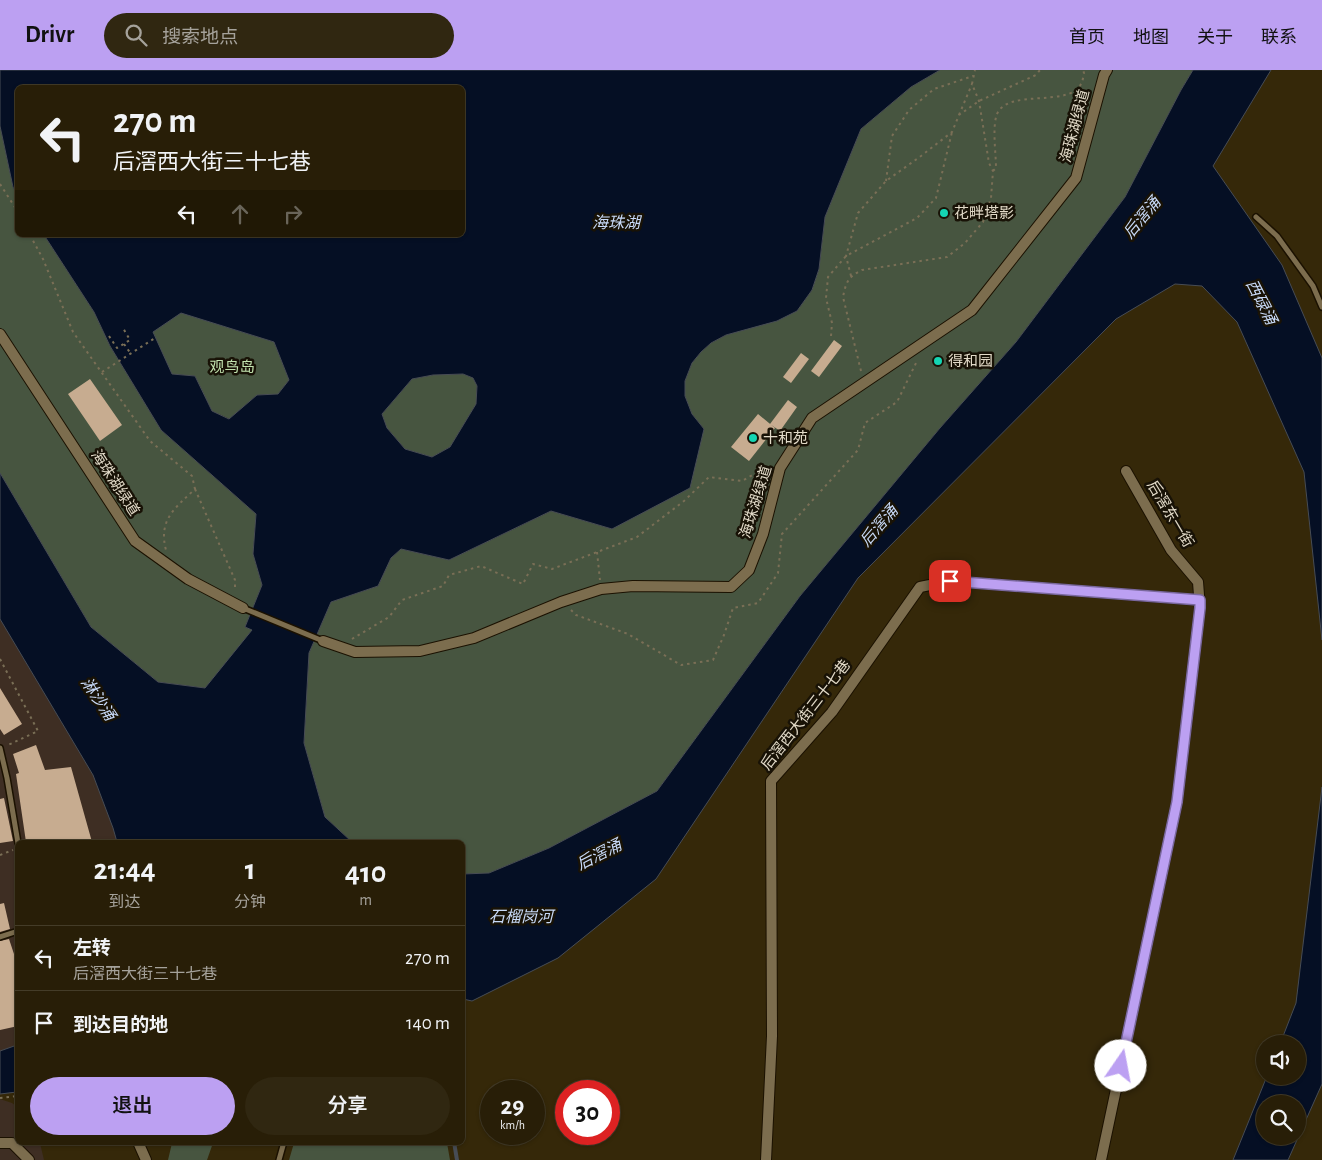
<!DOCTYPE html>
<html lang="zh">
<head>
<meta charset="utf-8">
<style>
	:root { --surface:#281e07; --page:#302711; --text:#f1f3f6; --muted:#a5a29b; --line:#443c28; --accent:#bca0f2 }
	body { margin:0; font-family:"Alegreya Sans","Noto Sans SC",sans-serif; background:var(--page); color:var(--text); height:100vh; display:flex; flex-direction:column; font-size:19px; white-space:nowrap }
	* { box-sizing:border-box; margin:0 }
	p { font-size:16px; color:var(--muted) }
	.icon { flex:none; width:28px; height:28px; fill:none; stroke:currentColor; stroke-width:2; stroke-linecap:round; stroke-linejoin:round }
	.map { position:relative; flex:1; overflow:hidden }
	.details { position:absolute; left:15px; top:770px; width:450px; height:305px; display:flex; flex-direction:column; background:var(--surface); border-radius:8px; box-shadow:0 1px 4px #0004,0 0 0 1px var(--line) }
	.details>* { flex:none }
	.banner { position:absolute; left:15px; top:15px; width:450px; height:152px; border-radius:8px; box-shadow:0 1px 4px #0004,0 0 0 1px var(--line); background:#281e07; color:var(--text); overflow:hidden }
	.tools { position:absolute; left:1256px; top:965px; display:grid; gap:10px }
	.tools a { display:grid; place-items:center; width:50px; height:50px; border-radius:50%; background:var(--surface); box-shadow:0 1px 4px #0004,0 0 0 1px var(--line); font-size:25px }
	.speed { position:absolute; left:480px; top:1010px; display:flex; gap:10px; font-size:25px; font-weight:700; text-align:center }
	.speed>* { display:grid; place-content:center; width:65px; height:65px; border-radius:50%; background:var(--surface); box-shadow:0 1px 4px #0004,0 0 0 1px var(--line); line-height:1 }
	.speed small { font-size:12px; font-weight:400 }
	.speed .limit { border:8px solid #d22; background:#fff; color:#111 }
	.pin { position:absolute; display:grid; place-items:center; width:42px; height:42px; color:#fff; margin:-21px; border-radius:10px; box-shadow:0 2px 8px #0006 }
	.me { position:absolute; width:55px; margin:-28px; rotate:12deg; stroke-linejoin:round; filter:drop-shadow(0 0 4px #0008) }
	.turn { display:flex; align-items:center; gap:18px; height:105px; padding:0 15px; font-size:22px }
	.turn .icon { width:65px; height:65px; stroke-width:2.5 }
	.turn b { display:block; font-size:35px; line-height:42px }
	.lanes { display:flex; align-items:center; height:48px; padding:0 15px; background:#0003; justify-content:center; gap:25px; direction:ltr }
	.lanes .off { opacity:.35 }
	.eta { display:flex; justify-content:space-evenly; align-items:center; height:85px; text-align:center }
	.eta b { font-size:30px; font-weight:600; line-height:35px }
	.action { display:flex; gap:10px; margin-top:auto; padding:10px 15px }
	.action a { flex:1; height:58px; border-radius:30px; background:var(--accent); color:#111; font-size:20px; font-weight:600; line-height:58px; text-align:center }
	.action a+a { background:var(--page); color:var(--text) }
	ul { padding:0; list-style:none }
	li { display:flex; align-items:center; gap:15px; height:65px; padding:0 15px; border-top:1px solid var(--line) }
	li div { flex:1 }
	li b { display:block; font-size:19px }
	li em { font-style:normal }
	header { display:flex; align-items:center; gap:30px; box-sizing:border-box; height:70px; padding:0 25px; background:var(--accent); color:#111 }
	header strong { font-size:24px }
	nav { display:flex; gap:28px; margin-inline-start:auto; font-size:18px }
	.search { width:350px; height:45px; background:var(--page); display:flex; align-items:center; gap:12px; box-sizing:border-box; padding:0 18px; border-radius:28px; color:var(--muted); font-size:19px }
	.map>svg:first-child { display:block }
	.commercial { fill:#3e2e23 }
	.green { fill:#475540 }
	.water { fill:#050f24; stroke:#474c55; fill-rule:evenodd }
	.lines { fill:none; stroke-linecap:round; stroke-linejoin:round }
	.stream { stroke:#474c55; stroke-width:4 }
	.building { fill:#c7ac90 }
	.lane-casing { stroke:#1b1100; stroke-width:8 }
	.street-casing { stroke:#1b1100; stroke-width:12 }
	.path { stroke:#7a6f56; stroke-width:2; stroke-dasharray:2.5 4; stroke-linecap:butt }
	.lane { stroke:#7c6d4e; stroke-width:5 }
	.street { stroke:#7c6d4e; stroke-width:10 }
	.route-casing { stroke:#7a689d; stroke-width:12 }
	.route { stroke:#bca0f2; stroke-width:9 }
	.poi-dot { fill:#14d5b3; stroke:#181206; stroke-width:2 }
	.labels { text-anchor:middle; dominant-baseline:central; stroke-width:5; stroke-linejoin:round; paint-order:stroke }
	.street-label { font-size:15px; fill:#e2dac8; stroke:#181206 }
	.poi-label { font-size:15px; fill:#e2dac8; stroke:#181206; text-anchor:start }
	.park-label { font-size:15px; fill:#c3e4b0; stroke:#181206 }
	.water-label { font-size:16px; font-style:italic; fill:#c8daf8; stroke:#181206 }
</style>
</head>
<body>
<header>
<strong>Drivr</strong>
<div class="search"><svg class="icon" aria-label="search" viewBox="0 0 24 24"><circle cx="10" cy="10" r="6"/><path d="M15 15l6 6"/></svg>搜索地点</div>
<nav><a>首页</a><a>地图</a><a>关于</a><a>联系</a></nav>
</header>
<div class="map">
<svg width="1322" height="1090" viewBox="0 0 1322 1090">
	<rect width="100%" height="100%" fill="#352809"/>
	<!-- commercial -->
	<path class="commercial" d="M0,549L93,705L113,758L117,772H18L17,975L0,981Z
		M0,1029L12,1033L17,1037L18,1072L40,1073L44,1090H0Z"/>
	<!-- green -->
	<path class="green" d="M940,0H1193L1181,20L1125,127L1016,272L940,358L800,526L657,721L549,778L489,803L463,804L462,772H352L325,747L304,673L309,583L331,532L378,516L391,488L401,479L449,490L551,441L612,459L704,359L692,344L685,326V311L692,293L701,282L711,273L726,265L797,241L812,220L819,199L825,147L861,59L911,17Z
		M0,56L13,117L17,125L18,165H44L94,242L110,276L161,360L256,444L253,484L262,515L245,557L253,560L205,618L158,612L91,557L0,403Z
		M181,242L274,272L289,310L278,324L257,325L230,349L212,341L195,306L172,304L152,262Z
		M463,304L473,308L477,315L476,334L450,377L432,387L405,379L387,358L382,344L412,309L433,305Z
		M172,1073V1072L213,1073L207,1090H168Z
		M294,1073H447L450,1090H289Z"/>
	<!-- water -->
	<path class="water" d="M0,0H940L911,17L861,59L825,147L819,199L812,220L797,241L777,251L726,265L711,273L701,282L692,293L685,311V326L692,344L704,359L690,418L612,459L551,441L449,490L401,479L391,488L378,516L331,532L309,583L304,673L325,747L352,772H117L113,758L93,705L0,549V403L91,557L158,612L205,618L252,560L245,557L262,515L253,484L256,444L161,360L110,276L94,242L44,165H462V18H18L17,125L13,117L0,56ZM181,243L274,272L289,310L278,324L257,325L229,349L212,341L195,306L172,304L153,262ZM463,304L473,308L477,316L476,334L450,377L432,387L405,379L387,358L382,344L412,309L433,305Z
		M1193,0H1271L1213,96L1282,195L1322,288V570L1304,402L1237,252L1202,216L1175,214L1116,249L858,508L656,809L558,888L472,931L463,929V804L489,803L549,778L657,721L800,526L940,358L1016,272L1125,127L1181,20Z
		M1322,717V1014L1288,1090H1233L1267,1006H1298V974H1280L1296,933ZM1265,1034H1298V1066H1265Z
		M17,975V1022L0,1024V981Z"/>
	<g class="lines">
		<!-- stream -->
		<path class="stream" d="M454,1072L457,1090"/>
	</g>
	<!-- building -->
	<path class="building" d="M834,270L842,276L819,307L811,301Z
		M801,283L809,289L791,313L783,307Z
		M90,309L122,355L100,371L68,324Z
		M788,330L797,337L780,361L770,354Z
		M758,344L775,358L749,391L731,377Z
		M0,618L22,654L4,665L0,659Z
		M36,675L45,700L71,697L92,772H26L16,704L19,703L13,684Z
		M4,728L13,771L0,773V729Z
		M4,833L10,859L0,862V834Z
		M9,869L18,896V956L0,960V871Z"/>
	<g class="lines">
		<!-- lane casing -->
		<g class="lane-casing">
			<path id="lane" d="M1256,147L1277,166L1313,216L1322,237
				M243,538L323,571
				M0,678L7,708L18,773
				M0,867L18,861
				M279,1090L284,1072"/>
		</g>
		<!-- street casing -->
		<g class="street-casing">
			<path id="street" d="M0,264L135,471L188,509L243,538
				M323,571L355,582L420,581L474,568L561,532L601,519L633,516L731,517L749,500L763,464L780,398L812,348L972,240L1076,108L1104,5L1107,0
				M138,1072L146,1090
				M0,1073H12L29,1090
				M766,1090L772,966L771,711L832,642L920,517L950,511L1199,530
				M1101,1090L1177,732L1200,538L1198,512L1171,480L1126,401"/>
		</g>
		<!-- path -->
		<path class="path" d="M959,45L972,14
			M993,101L996,98C996,83 992,57 997,44C1008,18 1069,38 1081,14C1083,11 1083,7 1084,3L1083,0
			M886,111L892,66L909,40L934,19L973,6
			M0,114L18,142
			M30,165L43,189L73,262L150,371L192,406L195,419C175,438 158,450 166,480
			M851,206L846,186L858,143L886,111L921,86L952,62L959,45L979,31L1036,5L1040,0
			M109,266L117,278L130,270L123,258
			M831,266L832,253L826,228L828,207L846,186L917,148L936,128L952,62
			M124,274L131,284
			M861,301L843,227C846,212 848,207 862,200L947,187L965,173L983,152L991,128L993,101L989,93L979,31L972,14L975,0
			M102,302L155,268
			M195,419L235,510V520
			M597,482L600,510
			M571,540L576,545L628,564L681,595L713,590L724,565L733,538L758,533L778,503L782,464L858,380L865,353L897,332L917,291
			M352,569L389,547L402,530L443,516L449,505L481,496L523,514L533,494L552,499L637,467L684,431L709,407L742,411L766,397H769
			M0,589L38,661L8,675
			M0,785L13,780
			M0,1028L18,1026"/>
		<!-- lane -->
		<use href="#lane" class="lane"/>
		<!-- street -->
		<use href="#street" class="street"/>
	</g>
	<g class="lines">
		<!-- route casing -->
		<g class="route-casing">
			<path id="route" d="M950,511L1200,530V538L1177,732L1121,996"/>
		</g>
		<!-- route -->
		<use href="#route" class="route"/>
	</g>
	<!-- markers -->
	<g class="poi-dot">
		<circle cx="944" cy="143" r="5"/>
		<circle cx="938" cy="291" r="5"/>
		<circle cx="753" cy="368" r="5"/>
	</g>
	<g class="labels">
		<!-- street labels -->
		<g class="street-label">
			<text transform="translate(1075 56) rotate(-75)">海珠湖绿道</text>
			<text transform="translate(115 413) rotate(57)">海珠湖绿道</text>
			<text transform="translate(756 432) rotate(-73)">海珠湖绿道</text>
			<text transform="translate(1170 444) rotate(59)">后滘东一街</text>
			<text transform="translate(806 645) rotate(-52)">后滘西大街三十七巷</text>
		</g>
		<!-- poi labels -->
		<g class="poi-label">
			<text x="954" y="143">花畔塔影</text>
			<text x="948" y="291">得和园</text>
			<text x="763" y="368">十和苑</text>
		</g>
		<!-- park labels -->
		<g class="park-label">
			<text x="232" y="297">观鸟岛</text>
		</g>
		<!-- water labels -->
		<g class="water-label">
			<text transform="translate(1142 148) rotate(-50)">后滘涌</text>
			<text x="616" y="153">海珠湖</text>
			<text transform="translate(1261 232) rotate(63)">西碌涌</text>
			<text transform="translate(879 456) rotate(-49)">后滘涌</text>
			<text transform="translate(98 629) rotate(56)">淋沙涌</text>
			<text transform="translate(599 785) rotate(-27)">后滘涌</text>
			<text x="521" y="847">石榴岗河</text>
		</g>
	</g>
</svg>
<div class="tools">
<a><svg class="icon" aria-label="sound" viewBox="0 0 24 24"><path d="M4 9h4l5-4v14l-5-4H4zM17 9q2 3 0 6"/></svg></a>
<a><svg class="icon" aria-label="search" viewBox="0 0 24 24"><circle cx="10" cy="10" r="6"/><path d="M15 15l6 6"/></svg></a>
</div>
<div class="speed"><div>29<small>km/h</small></div><div class="limit">30</div></div>
<div class="pin" style="left:950px;top:511px;background:#d93025"><svg class="icon" aria-label="arrive" viewBox="0 0 24 24"><path d="M6 21V4h12l-3 4 3 4H6"/></svg></div>
<svg class="me" style="left:1121px;top:996px" viewBox="-20 -20 40 40"><circle r="19" fill="#fff"/><path d="M0-13L10 11 0 6-10 11z" fill="#bca0f2"/></svg>
<div class="banner">
<div class="turn"><svg class="icon" aria-label="left" viewBox="0 0 24 24"><path d="M17 20v-9H6M10 6l-5 5 5 5"/></svg><div><b>270 m</b>后滘西大街三十七巷</div></div>
<div class="lanes"><svg class="icon" aria-label="left" viewBox="0 0 24 24"><path d="M17 20v-9H6M10 6l-5 5 5 5"/></svg><svg class="icon off" aria-label="ahead" viewBox="0 0 24 24"><path d="M12 20V5M6 11l6-6 6 6"/></svg><svg class="icon off" aria-label="right" viewBox="0 0 24 24"><path d="M7 20v-9h11M14 6l5 5-5 5"/></svg></div>
</div>
<section class="details">
<div class="eta">
<div><b>21:44</b><p>到达</p></div>
<div><b>1</b><p>分钟</p></div>
<div><b>410</b><p>m</p></div>
</div>
<ul>
<li><svg class="icon" aria-label="left" viewBox="0 0 24 24"><path d="M17 20v-9H6M10 6l-5 5 5 5"/></svg><div><b>左转</b><p>后滘西大街三十七巷</p></div><em>270 m</em></li>
<li><svg class="icon" aria-label="arrive" viewBox="0 0 24 24"><path d="M6 21V4h12l-3 4 3 4H6"/></svg><div><b>到达目的地</b></div><em>140 m</em></li>
</ul>
<div class="action"><a>退出</a><a>分享</a></div>
</section>
</div>
</body>
</html>
